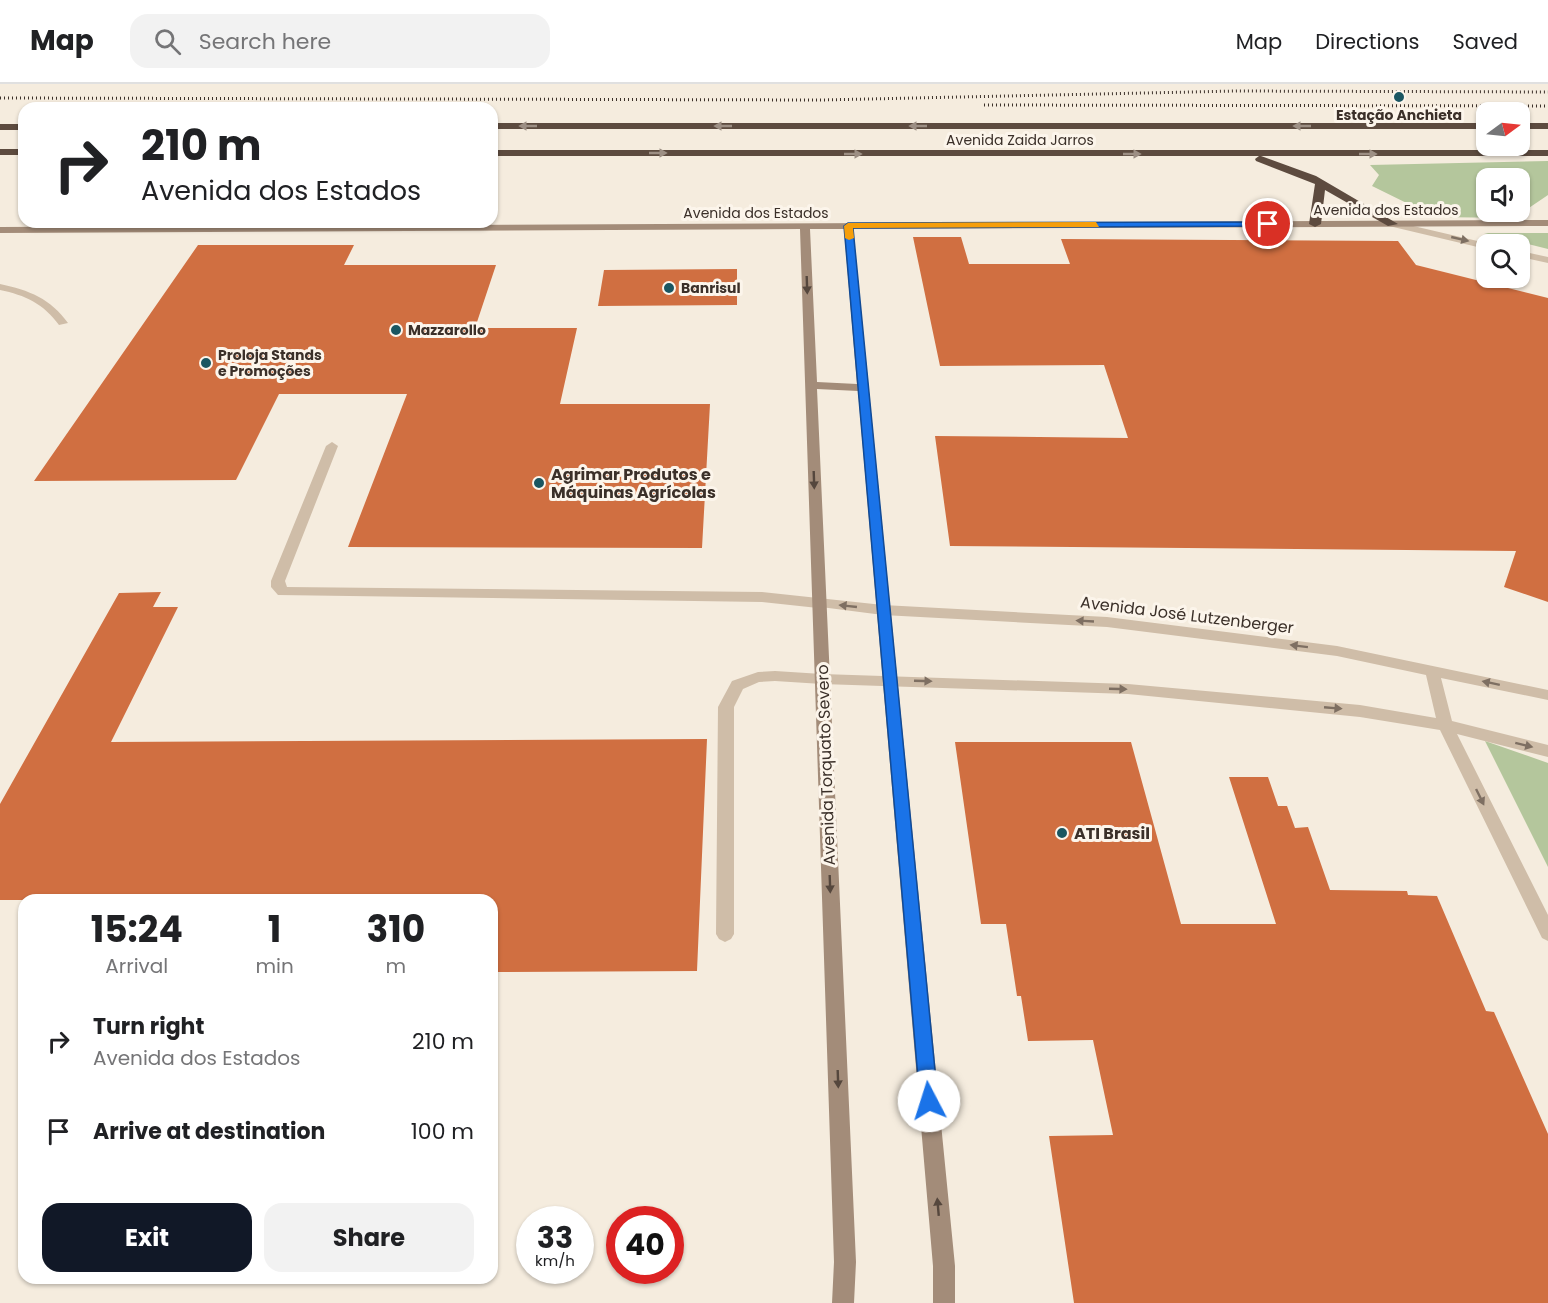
<!DOCTYPE html>
<html lang="en">
<head>
<meta charset="utf-8">
<style>
	:root { --surface:#fff; --page:#f2f2f2; --text:#202124; --muted:#757577; --line:#e0e0e0; --accent:#111827 }
	body { margin:0; font-family:Poppins,sans-serif; background:var(--page); color:var(--text); height:100vh; display:flex; flex-direction:column; font-size:22px; white-space:nowrap }
	* { box-sizing:border-box; margin:0 }
	p { font-size:20px; color:var(--muted) }
	.icon { flex:none; width:33px; height:33px; fill:none; stroke:currentColor; stroke-width:2; stroke-linecap:round; stroke-linejoin:round }
	.map { position:relative; flex:1; overflow:hidden }
	.sheet { position:absolute; left:18px; top:810px; width:480px; height:390px; display:flex; flex-direction:column; background:var(--surface); border-radius:18px; box-shadow:0 2px 4px #0004 }
	.sheet>* { flex:none }
	.guide { position:absolute; left:18px; top:18px; width:480px; height:126px; border-radius:18px; box-shadow:0 2px 4px #0004; background:#fff; color:var(--text); overflow:hidden }
	.needle { width:39px; rotate:75deg }
	.buttons { position:absolute; left:1476px; top:18px; display:grid; gap:12px }
	.buttons a { display:grid; place-items:center; width:54px; height:54px; border-radius:12px; background:var(--surface); box-shadow:0 2px 4px #0004; font-size:30px }
	.speed { position:absolute; left:516px; top:1122px; display:flex; gap:12px; font-size:30px; font-weight:700; text-align:center }
	.speed>* { display:grid; place-content:center; width:78px; height:78px; border-radius:50%; background:var(--surface); box-shadow:0 2px 4px #0004; line-height:1 }
	.speed small { font-size:15px; font-weight:400 }
	.speed .limit { border:9px solid #d22; background:#fff; color:#111 }
	.pin { position:absolute; display:grid; place-items:center; width:51px; height:51px; color:#fff; margin:-26px; border:3px solid #fff; border-radius:50%; box-shadow:0 2px 6px #0007 }
	.me { position:absolute; width:66px; margin:-33px; rotate:355deg; stroke-linejoin:round; filter:drop-shadow(0 0 4px #0008) }
	.turn { display:flex; align-items:center; gap:21px; height:126px; padding:0 24px; font-size:27px }
	.turn .icon { width:78px; height:78px; stroke-width:2.5 }
	.turn b { display:block; font-size:42px; line-height:51px }
	.eta { display:flex; justify-content:space-evenly; align-items:center; height:102px; text-align:center }
	.eta b { font-size:36px; font-weight:700; line-height:42px }
	.primary-button { display:flex; gap:12px; margin-top:auto; padding:12px 24px }
	.primary-button a { flex:1; height:69px; border-radius:18px; background:var(--accent); color:#fff; font-size:24px; font-weight:700; line-height:69px; text-align:center }
	.primary-button a+a { background:var(--page); color:var(--text) }
	ul { padding:0; list-style:none }
	li { display:flex; align-items:center; gap:18px; height:90px; padding:0 24px }
	li div { flex:1 }
	li b { display:block; font-size:22px }
	li em { font-style:normal }
	header { display:flex; align-items:center; gap:36px; box-sizing:border-box; height:84px; padding:0 30px; background:var(--surface); border-bottom:2px solid var(--line) }
	header strong { font-size:28px }
	nav { display:flex; gap:33px; margin-inline-start:auto; font-size:21px }
	.search { width:420px; height:54px; background:var(--page); display:flex; align-items:center; gap:15px; box-sizing:border-box; padding:0 21px; border-radius:18px; color:var(--muted); font-size:22px }
	.map>svg:first-child { display:block }
	.green { fill:#b4c69c; fill-rule:evenodd }
	.building { fill:#d06f41 }
	.lines { fill:none; stroke-linecap:round; stroke-linejoin:round }
	.lane { fill:#cfbda8; fill-rule:evenodd }
	.street { fill:#cfbda8; fill-rule:evenodd }
	.secondary { fill:#a38c79; fill-rule:evenodd }
	.highway { fill:#5d4b3f; fill-rule:evenodd }
	.rail { stroke:#3b3029; stroke-width:3; stroke-dasharray:1 3; stroke-linecap:butt }
	.oneway { fill:#9d8f84 }
	.oneway2 { fill:#7e6f62 }
	.oneway3 { fill:#55473d }
	.route { fill:#1a73e8; stroke:#114b97; stroke-width:1.5 }
	.slow { fill:#f59e0b }
	.poi-dot { fill:#1a5661; stroke:#fcf5eb; stroke-width:2 }
	.labels { text-anchor:middle; dominant-baseline:central; stroke-width:6; stroke-linejoin:round; paint-order:stroke }
	.far-poi-label { font-size:14px; font-weight:bold; fill:#3b3029; stroke:#fcf5eb; text-anchor:start }
	.far-street-label { font-size:14px; fill:#3b3029; stroke:#fcf5eb }
	.poi-label { font-size:16px; font-weight:bold; fill:#3b3029; stroke:#fcf5eb; text-anchor:start }
	.street-label { font-size:16px; fill:#3b3029; stroke:#fcf5eb }
</style>
</head>
<body>
<header>
<strong>Map</strong>
<div class="search"><svg class="icon" aria-label="search" viewBox="0 0 24 24"><circle cx="10" cy="10" r="6"/><path d="M15 15l6 6"/></svg>Search here</div>
<nav><a>Map</a><a>Directions</a><a>Saved</a></nav>
</header>
<div class="map">
<svg width="1548" height="1219" viewBox="0 0 1548 1219">
	<rect width="100%" height="100%" fill="#f5ecde"/>
	<!-- green -->
	<path class="green" d="M1548,77V111L1514,134L1435,133L1372,102L1379,91L1370,81ZM1486,94H1520V128H1486Z
		M1484,149H1548V165Z
		M1485,657L1548,679V783Z"/>
	<!-- building -->
	<path class="building" d="M913,153H961L969,180H1070L1061,155L1398,157L1416,181L1548,214V518L1504,503L1516,467L950,462L935,352L1128,354L1104,281L940,282Z
		M198,161H354L344,181H496L475,244H577L560,320H710L702,464L348,463L407,310H279L236,396L34,397Z
		M737,185V221L598,222L604,186Z
		M161,508L153,523H178L111,658L707,655L697,887L492,888V816H0V720L119,509Z
		M955,658H1131L1181,840H1276L1229,693H1268L1278,722H1287L1295,744L1308,743L1330,806L1407,807L1408,811L1437,812L1486,927L1494,928L1548,1050V1219H1074L1049,1052L1113,1051L1093,956L1028,957L1021,912H1017L1006,840H981Z"/>
	<g class="lines">
		<!-- lane -->
		<path class="lane" d="M0,200C29,206 51,215 68,239L59,241C44,220 25,211 0,206Z
			M332,358L338,362L285,497L287,503L762,508L818,514L825,519L818,524L762,518L278,511L271,503V497L326,362Z
			M775,587L822,590L829,595L822,600L775,597L759,598L743,605L734,623V850L731,855L725,858L719,855L716,850L718,623L732,597L758,588Z"/>
		<!-- street -->
		<path class="street" d="M1392,137L1486,159L1490,160H1486V165L1389,142V138Z
			M1520,167L1548,173V179L1520,173Z
			M818,514L883,521L1107,533L1337,562L1548,606V616L1441,594L1452,637L1548,661V673L1457,650L1548,831V857L1542,854L1440,646L1360,633L1128,610L822,600L815,595L822,590L1128,600L1360,621L1436,634L1426,591L1337,572L1107,543L883,531L813,522L811,519Z"/>
		<!-- secondary -->
		<path class="secondary" d="M1548,136V142L853,145L955,1182V1219H933V1182L858,307L817,305L856,1178L854,1219H832L834,1178L800,145L0,149V143ZM810,145H844L857,300L817,298Z"/>
		<!-- highway -->
		<path class="highway" d="M492,39H1486V45H492Z
			M1520,39H1548V45H1520Z
			M0,40H24V46H0Z
			M0,65H24V71H0Z
			M492,66H1548V72H1261L1316,92L1398,140L1388,142L1325,106L1321,140L1315,143L1309,140L1315,100L1256,77L1255,75L1259,72H492Z"/>
		<!-- rail -->
		<path class="rail" d="M0,14L822,16L1237,7L1548,8
			M984,21L1548,22"/>
	</g>
	<!-- one-way arrows -->
	<defs><path id="oneway-solid" d="M-6-.8H1V-3.2L6.5 0L1 3.2V.8H-6Z" transform="scale(1.5)"/></defs>
	<g class="oneway">
		<use href="#oneway-solid" transform="translate(528 42) rotate(180)"/>
		<use href="#oneway-solid" transform="translate(723 42) rotate(180)"/>
		<use href="#oneway-solid" transform="translate(918 42) rotate(180)"/>
		<use href="#oneway-solid" transform="translate(1302 42) rotate(180)"/>
		<use href="#oneway-solid" transform="translate(658 69)"/>
		<use href="#oneway-solid" transform="translate(853 70)"/>
		<use href="#oneway-solid" transform="translate(1132 70)"/>
		<use href="#oneway-solid" transform="translate(1368 70)"/>
	</g>
	<g class="oneway2">
		<use href="#oneway-solid" transform="translate(1460 155) rotate(13)"/>
		<use href="#oneway-solid" transform="translate(848 522) rotate(-174)"/>
		<use href="#oneway-solid" transform="translate(1085 537) rotate(-177)"/>
		<use href="#oneway-solid" transform="translate(1299 562) rotate(-173)"/>
		<use href="#oneway-solid" transform="translate(923 597) rotate(2)"/>
		<use href="#oneway-solid" transform="translate(1491 599) rotate(-168)"/>
		<use href="#oneway-solid" transform="translate(1118 605) rotate(2)"/>
		<use href="#oneway-solid" transform="translate(1333 624) rotate(5)"/>
		<use href="#oneway-solid" transform="translate(1524 661) rotate(14)"/>
		<use href="#oneway-solid" transform="translate(1480 713) rotate(64)"/>
	</g>
	<g class="oneway3">
		<use href="#oneway-solid" transform="translate(807 201) rotate(88)"/>
		<use href="#oneway-solid" transform="translate(814 396) rotate(88)"/>
		<use href="#oneway-solid" transform="translate(830 800) rotate(88)"/>
		<use href="#oneway-solid" transform="translate(838 995) rotate(88)"/>
		<use href="#oneway-solid" transform="translate(938 1123) rotate(-95)"/>
	</g>
	<!-- route -->
	<path class="route" d="M1268,138L1271,142L853,144L938,1017L935,1024L929,1026L922,1024L920,1017L844,142L848,139Z"/>
	<!-- slow -->
	<path class="slow" d="M1096,138L1099,143L853,144L854,154L849,156L845,154L844,142L848,139Z"/>
	<!-- markers -->
	<g class="poi-dot">
		<circle cx="1399" cy="13" r="6"/>
		<circle cx="669" cy="204" r="6"/>
		<circle cx="396" cy="246" r="6"/>
		<circle cx="206" cy="279" r="6"/>
		<circle cx="539" cy="399" r="6"/>
		<circle cx="1062" cy="749" r="6"/>
	</g>
	<g class="labels">
		<!-- far-poi labels -->
		<g class="far-poi-label">
			<text x="1399" y="31" text-anchor="middle">Estação Anchieta</text>
			<text x="681" y="204">Banrisul</text>
			<text x="408" y="246">Mazzarollo</text>
			<text x="218" y="271">Proloja Stands<tspan x="218" dy="16">e Promoções</tspan></text>
		</g>
		<!-- far-street labels -->
		<g class="far-street-label">
			<text x="1020" y="56">Avenida Zaida Jarros</text>
			<text x="1386" y="126">Avenida dos Estados</text>
			<text x="756" y="129">Avenida dos Estados</text>
		</g>
		<!-- poi labels -->
		<g class="poi-label">
			<text x="551" y="390">Agrimar Produtos e<tspan x="551" dy="18">Máquinas Agrícolas</tspan></text>
			<text x="1074" y="749">ATI Brasil</text>
		</g>
		<!-- street labels -->
		<g class="street-label">
			<text transform="translate(1187 531) rotate(7)">Avenida José Lutzenberger</text>
			<text transform="translate(826 681) rotate(-92)">Avenida Torquato Severo</text>
		</g>
	</g>
</svg>
<div class="buttons">
<a><svg class="needle" viewBox="-14 -14 28 28"><path d="M0-13l5 13h-10z" fill="#e53935"/><path d="M0 13l5-13h-10z" fill="#757577"/></svg></a>
<a><svg class="icon" aria-label="sound" viewBox="0 0 24 24"><path d="M4 9h4l5-4v14l-5-4H4zM17 9q2 3 0 6"/></svg></a>
<a><svg class="icon" aria-label="search" viewBox="0 0 24 24"><circle cx="10" cy="10" r="6"/><path d="M15 15l6 6"/></svg></a>
</div>
<div class="speed"><div>33<small>km/h</small></div><div class="limit">40</div></div>
<div class="pin" style="left:1268px;top:140px;background:#d93025"><svg class="icon" aria-label="arrive" viewBox="0 0 24 24"><path d="M6 21V4h12l-3 4 3 4H6"/></svg></div>
<svg class="me" style="left:929px;top:1017px" viewBox="-20 -20 40 40"><circle r="19" fill="#fff"/><path d="M0-13L10 11 0 6-10 11z" fill="#1a73e8"/></svg>
<div class="guide">
<div class="turn"><svg class="icon" aria-label="right" viewBox="0 0 24 24"><path d="M7 20v-9h11M14 6l5 5-5 5"/></svg><div><b>210 m</b>Avenida dos Estados</div></div>
</div>
<section class="sheet">
<div class="eta">
<div><b>15:24</b><p>Arrival</p></div>
<div><b>1</b><p>min</p></div>
<div><b>310</b><p>m</p></div>
</div>
<ul>
<li><svg class="icon" aria-label="right" viewBox="0 0 24 24"><path d="M7 20v-9h11M14 6l5 5-5 5"/></svg><div><b>Turn right</b><p>Avenida dos Estados</p></div><em>210 m</em></li>
<li><svg class="icon" aria-label="arrive" viewBox="0 0 24 24"><path d="M6 21V4h12l-3 4 3 4H6"/></svg><div><b>Arrive at destination</b></div><em>100 m</em></li>
</ul>
<div class="primary-button"><a>Exit</a><a>Share</a></div>
</section>
</div>
</body>
</html>
